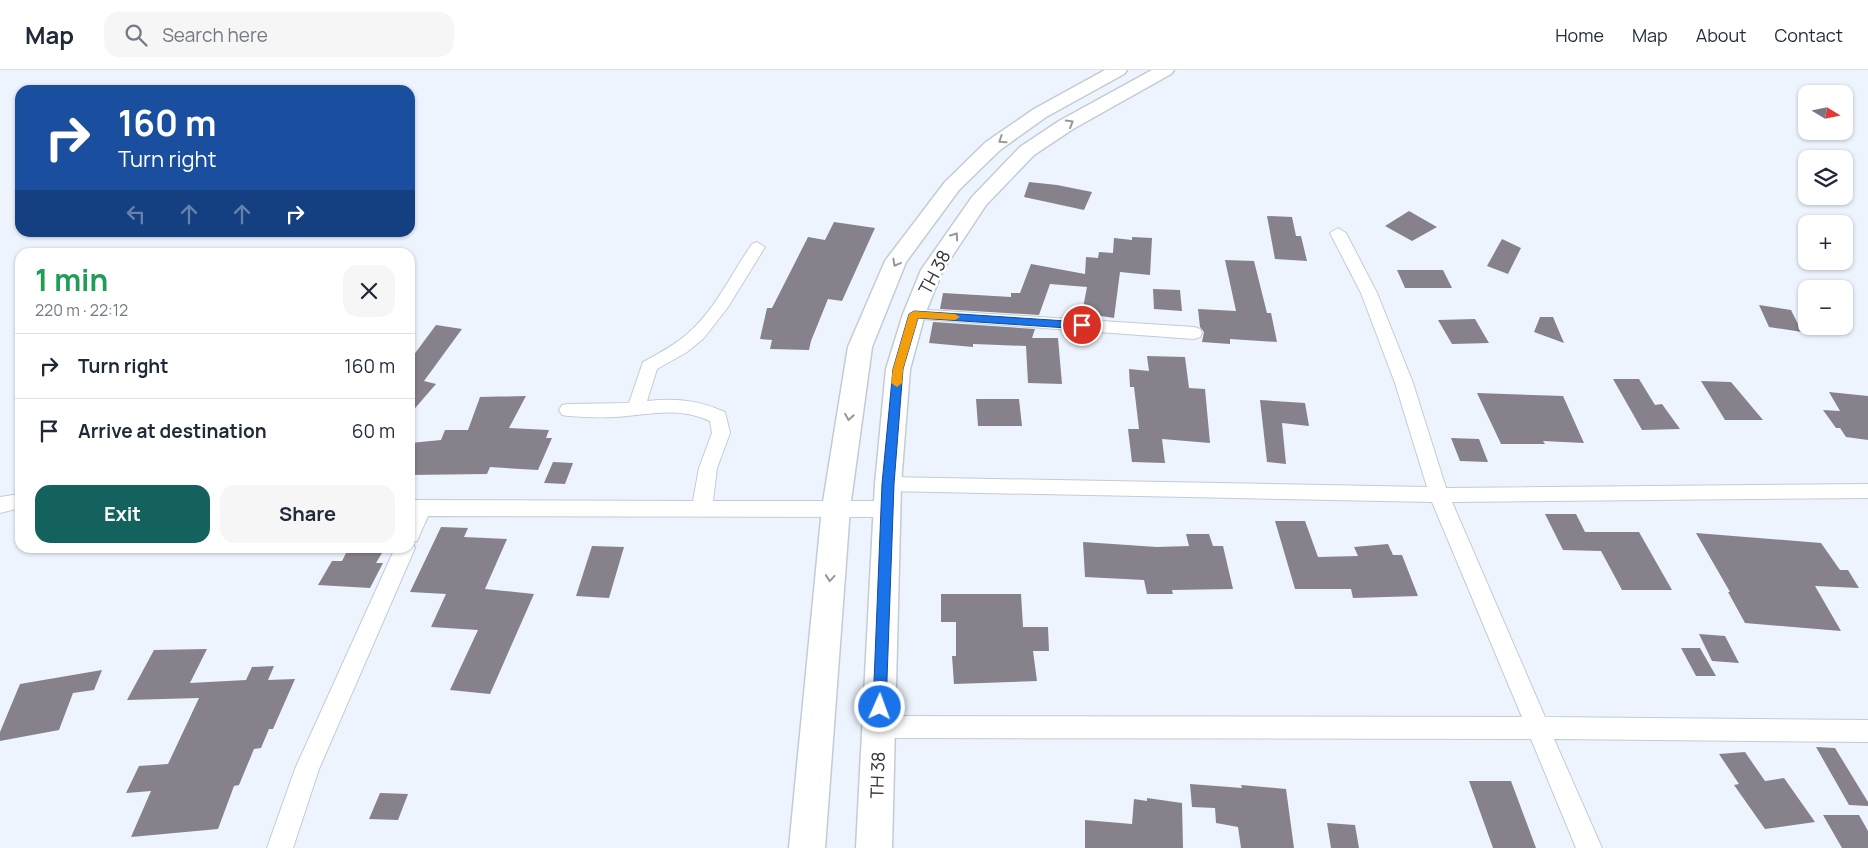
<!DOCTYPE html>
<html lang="en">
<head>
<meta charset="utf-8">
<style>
	:root { --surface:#fff; --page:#f6f6f7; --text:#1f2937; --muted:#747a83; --line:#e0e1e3; --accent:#14625e }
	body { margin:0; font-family:Manrope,sans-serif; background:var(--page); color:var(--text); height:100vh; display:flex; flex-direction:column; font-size:19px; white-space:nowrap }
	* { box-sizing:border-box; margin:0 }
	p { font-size:16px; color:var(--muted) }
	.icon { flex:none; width:28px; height:28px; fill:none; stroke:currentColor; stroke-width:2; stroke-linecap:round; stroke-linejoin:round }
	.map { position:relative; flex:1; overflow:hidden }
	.details { position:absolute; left:15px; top:178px; width:400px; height:305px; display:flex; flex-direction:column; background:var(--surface); border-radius:15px; box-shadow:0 1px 4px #0004 }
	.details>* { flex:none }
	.banner { position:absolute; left:15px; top:15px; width:400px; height:152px; border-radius:15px; box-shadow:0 1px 4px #0004; background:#1a4fa0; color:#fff; overflow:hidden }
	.needle { width:32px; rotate:100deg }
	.buttons { position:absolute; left:1798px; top:15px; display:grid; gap:10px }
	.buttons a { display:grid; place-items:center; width:55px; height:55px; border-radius:10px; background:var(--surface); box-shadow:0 1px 4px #0004; font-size:25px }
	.pin { position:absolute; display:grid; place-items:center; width:42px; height:42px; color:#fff; margin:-21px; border:2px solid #fff; border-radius:50%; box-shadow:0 1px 5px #0007 }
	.me { position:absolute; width:55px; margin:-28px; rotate:2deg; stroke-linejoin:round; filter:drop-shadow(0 0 4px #0008) }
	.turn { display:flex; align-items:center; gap:18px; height:105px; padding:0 20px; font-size:22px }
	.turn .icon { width:65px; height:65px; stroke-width:2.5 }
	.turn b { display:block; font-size:35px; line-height:42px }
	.lanes { display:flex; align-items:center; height:48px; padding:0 20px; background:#0003; justify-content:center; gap:25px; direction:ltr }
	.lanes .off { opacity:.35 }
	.round { display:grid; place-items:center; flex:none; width:52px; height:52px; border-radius:15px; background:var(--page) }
	.head { display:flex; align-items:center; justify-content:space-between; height:85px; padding:0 20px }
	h1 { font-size:30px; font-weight:700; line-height:38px; color:#1e9e55 }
	.button { display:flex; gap:10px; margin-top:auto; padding:10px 20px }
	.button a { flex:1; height:58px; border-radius:15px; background:var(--accent); color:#fff; font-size:20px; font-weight:700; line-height:58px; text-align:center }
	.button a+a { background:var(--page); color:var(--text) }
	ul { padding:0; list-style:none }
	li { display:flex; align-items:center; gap:15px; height:65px; padding:0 20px; border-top:1px solid var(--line) }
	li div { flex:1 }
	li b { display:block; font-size:19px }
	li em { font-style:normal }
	header { display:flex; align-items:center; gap:30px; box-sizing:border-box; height:70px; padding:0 25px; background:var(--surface); border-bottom:1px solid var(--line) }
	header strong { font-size:24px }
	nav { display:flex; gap:28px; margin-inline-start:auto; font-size:18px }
	.search { width:350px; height:45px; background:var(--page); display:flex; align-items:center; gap:12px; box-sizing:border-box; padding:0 18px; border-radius:15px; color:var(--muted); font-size:19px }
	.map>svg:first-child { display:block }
	.building { fill:#87818b }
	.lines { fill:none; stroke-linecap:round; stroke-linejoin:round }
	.street-casing { stroke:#c4cbd5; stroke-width:2 }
	.secondary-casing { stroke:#c4cbd5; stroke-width:3 }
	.street { fill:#fff; fill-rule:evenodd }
	.secondary { fill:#fff; fill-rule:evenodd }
	.oneway { stroke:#98989a }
	.route { fill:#1a73e8; stroke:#114b97 }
	.slow { fill:#f59e0b }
	.labels { text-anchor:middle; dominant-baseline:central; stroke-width:5; stroke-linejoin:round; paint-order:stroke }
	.street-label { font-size:18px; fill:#303236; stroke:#fff }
</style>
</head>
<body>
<header>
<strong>Map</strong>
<div class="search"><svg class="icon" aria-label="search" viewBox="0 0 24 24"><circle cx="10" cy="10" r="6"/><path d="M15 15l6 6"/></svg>Search here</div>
<nav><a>Home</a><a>Map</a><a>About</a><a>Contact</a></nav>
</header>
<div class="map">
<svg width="1868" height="778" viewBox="0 0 1868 778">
	<rect width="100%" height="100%" fill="#edf4fe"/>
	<!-- building -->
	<path class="building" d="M1029,112L1057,115L1092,122L1084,140L1024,127Z
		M1409,141L1437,157L1412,171L1385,156Z
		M1267,146L1292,147L1296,166H1301L1307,191L1275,189Z
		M834,152L875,158L842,231L828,229L811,271L809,280L770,279L772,270L760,269L767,238H772L808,167L825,170Z
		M1132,167L1152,168L1150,205L1120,202L1114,248L1082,243L1087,217L1050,214L1039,245L940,239L943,223L1011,227V223H1020L1031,194L1085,204L1086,187L1098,188L1099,182L1113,183L1114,168L1132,170Z
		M1502,169L1521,178L1508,204L1487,196Z
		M1225,190L1254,191L1267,243H1271L1277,272L1230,269V274L1202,272L1204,262L1200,257L1198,239L1236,241Z
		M1397,200H1443L1452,218H1405Z
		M1153,219L1180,220L1182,241L1154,239Z
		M1759,235L1791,240L1802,262L1769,257Z
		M1540,247H1553L1564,273L1534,262Z
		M1475,249L1489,273L1452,274L1438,250Z
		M933,252L1035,259L1032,268H1058L1062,314L1028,313L1026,276L973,274V277L929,273Z
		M436,255L462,259L424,311L436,314L410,344V290Z
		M1147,286L1185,287L1189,318L1205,319L1210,373L1162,369L1165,393L1132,392L1128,359H1139L1134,317H1130L1129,299L1149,301Z
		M1613,309H1639L1655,335L1662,334L1680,359L1642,360Z
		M1701,311L1731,312L1763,350H1725Z
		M1829,322L1868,326V370L1846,367L1840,358H1836L1823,340L1840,341Z
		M1477,323L1563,326L1584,373L1543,371L1545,374H1501Z
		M526,326L509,358L549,360L546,368H552L538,400L490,397L487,404L410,405V373L441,370L445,360H468L480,327Z
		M976,329H1019L1022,356H978Z
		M1260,330L1305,333L1309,356L1282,353L1286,394L1267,392Z
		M1451,368L1479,369L1488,392L1460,391Z
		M553,392L573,393L565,414L544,413Z
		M1545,444H1576L1585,462H1639L1672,520H1622L1601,481L1563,480Z
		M1275,451H1305L1318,487L1358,486L1354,477L1388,474L1393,485H1402L1418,526L1353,528L1351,519H1295Z
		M441,457L468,458L464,467L507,469L485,519L534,524L490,624L450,620L478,560L431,557L446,524L410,522Z
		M1696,463L1821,473L1840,500H1848L1859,518L1815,516L1841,561L1745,553L1728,522H1730Z
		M1186,464H1209L1213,476H1223L1233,519L1172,520L1173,524H1147L1144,510L1085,507L1083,472L1157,477L1189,476Z
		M592,476L624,477L609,528L576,526Z
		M347,481L382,483L376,493H383L370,518L318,515L332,491H342Z
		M941,524H1021L1023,557H1048L1049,581H1033L1037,611L954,614L952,586H956V552H941Z
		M1699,564L1725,566L1739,593L1712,591Z
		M1681,578H1700L1716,606H1696Z
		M207,579L190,613L246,610L252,597L274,596L268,610L295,609L273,659H269L261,678L254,679L239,715L234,716L218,759L131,767L151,721L126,723L139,696L168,694L199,628L127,630L154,580Z
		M102,600L94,620L73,623L59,660L0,671V662L20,614Z
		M1816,677L1835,678L1868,732V736L1849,735Z
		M1745,682L1765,711L1784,708L1815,752L1765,759L1734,715L1739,714L1719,684Z
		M1469,711H1511L1536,778H1493Z
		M1190,714L1242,718L1241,715L1286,719L1294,778H1241L1238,757L1216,753L1215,738L1192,737Z
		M380,723L408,724L398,750L369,749Z
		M1147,728L1182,733L1183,778H1085V750L1132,754L1134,729L1147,731Z
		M1823,745H1859L1868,761V778H1842Z
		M1327,753L1355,755L1359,778H1331Z"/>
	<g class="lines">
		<!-- street casing -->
		<g class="street-casing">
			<path id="street" d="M1338,158L1346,163L1377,223L1413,313L1446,418L1868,414V428L1452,432L1545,647L1868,650V672L1554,669L1602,778H1576L1531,669L879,668L871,665L867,657L871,649L879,646L1522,647L1432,432L888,421L881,419L878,414L881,409L888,407L1427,417L1395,313L1361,223L1330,163Z
				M757,172L765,177L728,237L704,268L687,282L657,299L647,331C678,328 697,330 725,342L730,363L717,398L713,431H887L894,434L897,439L894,444L887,447L428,446L417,471L412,472L415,478L319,699L293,778H267L295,699L395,478H410V430L693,431L699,398L712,363L710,351C677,336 649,345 615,347C599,348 583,347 568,346L562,345L559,340L562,335L568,334L629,333L643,292C658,284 673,276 686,265C715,241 731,204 752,174Z
				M914,239L1194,257L1200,259L1202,263L1200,267L1194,269L908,248L906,244L908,240Z
				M20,424V438L0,443V427Z"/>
		</g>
		<!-- secondary casing -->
		<g class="secondary-casing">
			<path id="secondary" d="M1105,0H1127L1124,4L1046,47L1000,80L959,120L906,192L872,277L850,438L825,778H789L822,438L848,277L885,191L945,112L986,72L1034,39Z
				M1152,0H1174L1171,4L1073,59L1034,85L986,135L943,200L925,244L910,299L901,414L892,778H856L875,414L886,299L903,244L921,200L972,127L1020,77L1059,51Z"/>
		</g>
		<!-- street -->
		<use href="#street" class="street"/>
		<!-- secondary -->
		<use href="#secondary" class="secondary"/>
	</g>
	<!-- one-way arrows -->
	<defs><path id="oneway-chevron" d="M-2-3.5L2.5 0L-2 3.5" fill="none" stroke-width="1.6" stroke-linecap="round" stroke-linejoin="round" transform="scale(1.25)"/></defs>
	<g class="oneway">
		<use href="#oneway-chevron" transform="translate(1070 53) rotate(-30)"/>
		<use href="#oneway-chevron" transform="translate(1002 70) rotate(145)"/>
		<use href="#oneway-chevron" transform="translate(955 166) rotate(-55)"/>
		<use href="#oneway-chevron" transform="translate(896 193) rotate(119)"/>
		<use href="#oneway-chevron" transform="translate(849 347) rotate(99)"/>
		<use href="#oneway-chevron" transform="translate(830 508) rotate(95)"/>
	</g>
	<!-- route -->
	<path class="route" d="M914,241L1082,252L1087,255L1082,259L918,248L903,299L894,414L886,637L884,642L880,643L875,642L873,637L882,414L893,299L909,244Z"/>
	<!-- slow -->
	<path class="slow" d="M914,241L955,244L960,247L955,250L918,248L903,299L902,313L897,317L891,313L893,299L909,244Z"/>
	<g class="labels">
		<!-- street labels -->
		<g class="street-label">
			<text transform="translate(934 202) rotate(-62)">TH 38</text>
			<text transform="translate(877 705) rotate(-88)">TH 38</text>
		</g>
	</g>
</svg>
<div class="buttons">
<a><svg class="needle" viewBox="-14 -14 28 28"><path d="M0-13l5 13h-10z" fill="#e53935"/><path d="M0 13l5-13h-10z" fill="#747a83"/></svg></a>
<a><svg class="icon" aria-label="layers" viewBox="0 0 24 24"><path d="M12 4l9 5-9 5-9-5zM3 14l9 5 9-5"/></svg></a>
<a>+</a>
<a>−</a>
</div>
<div class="pin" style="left:1082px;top:255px;background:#d93025"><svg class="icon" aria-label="arrive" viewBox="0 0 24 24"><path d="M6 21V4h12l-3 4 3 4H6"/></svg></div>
<svg class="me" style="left:880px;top:637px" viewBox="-20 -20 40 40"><circle r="17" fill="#1a73e8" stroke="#fff" stroke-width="3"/><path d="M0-11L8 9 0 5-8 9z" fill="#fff"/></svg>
<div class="banner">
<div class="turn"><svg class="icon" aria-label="right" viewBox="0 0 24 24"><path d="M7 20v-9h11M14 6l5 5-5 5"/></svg><div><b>160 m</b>Turn right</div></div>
<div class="lanes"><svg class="icon off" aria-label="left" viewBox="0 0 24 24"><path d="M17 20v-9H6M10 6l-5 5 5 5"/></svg><svg class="icon off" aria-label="ahead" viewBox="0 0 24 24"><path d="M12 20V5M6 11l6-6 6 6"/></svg><svg class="icon off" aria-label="ahead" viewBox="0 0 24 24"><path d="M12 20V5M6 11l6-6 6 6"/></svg><svg class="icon" aria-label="right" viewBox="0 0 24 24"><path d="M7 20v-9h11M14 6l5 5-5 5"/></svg></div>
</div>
<section class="details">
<div class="head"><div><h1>1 min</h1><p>220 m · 22:12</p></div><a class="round"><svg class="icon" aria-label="close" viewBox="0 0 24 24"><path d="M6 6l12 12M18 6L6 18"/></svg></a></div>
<ul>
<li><svg class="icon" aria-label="right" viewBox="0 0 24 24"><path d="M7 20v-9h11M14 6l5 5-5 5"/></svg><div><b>Turn right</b></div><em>160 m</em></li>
<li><svg class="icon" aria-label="arrive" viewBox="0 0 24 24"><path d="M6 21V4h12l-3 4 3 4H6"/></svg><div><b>Arrive at destination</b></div><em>60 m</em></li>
</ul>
<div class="button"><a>Exit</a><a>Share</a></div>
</section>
</div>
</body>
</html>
